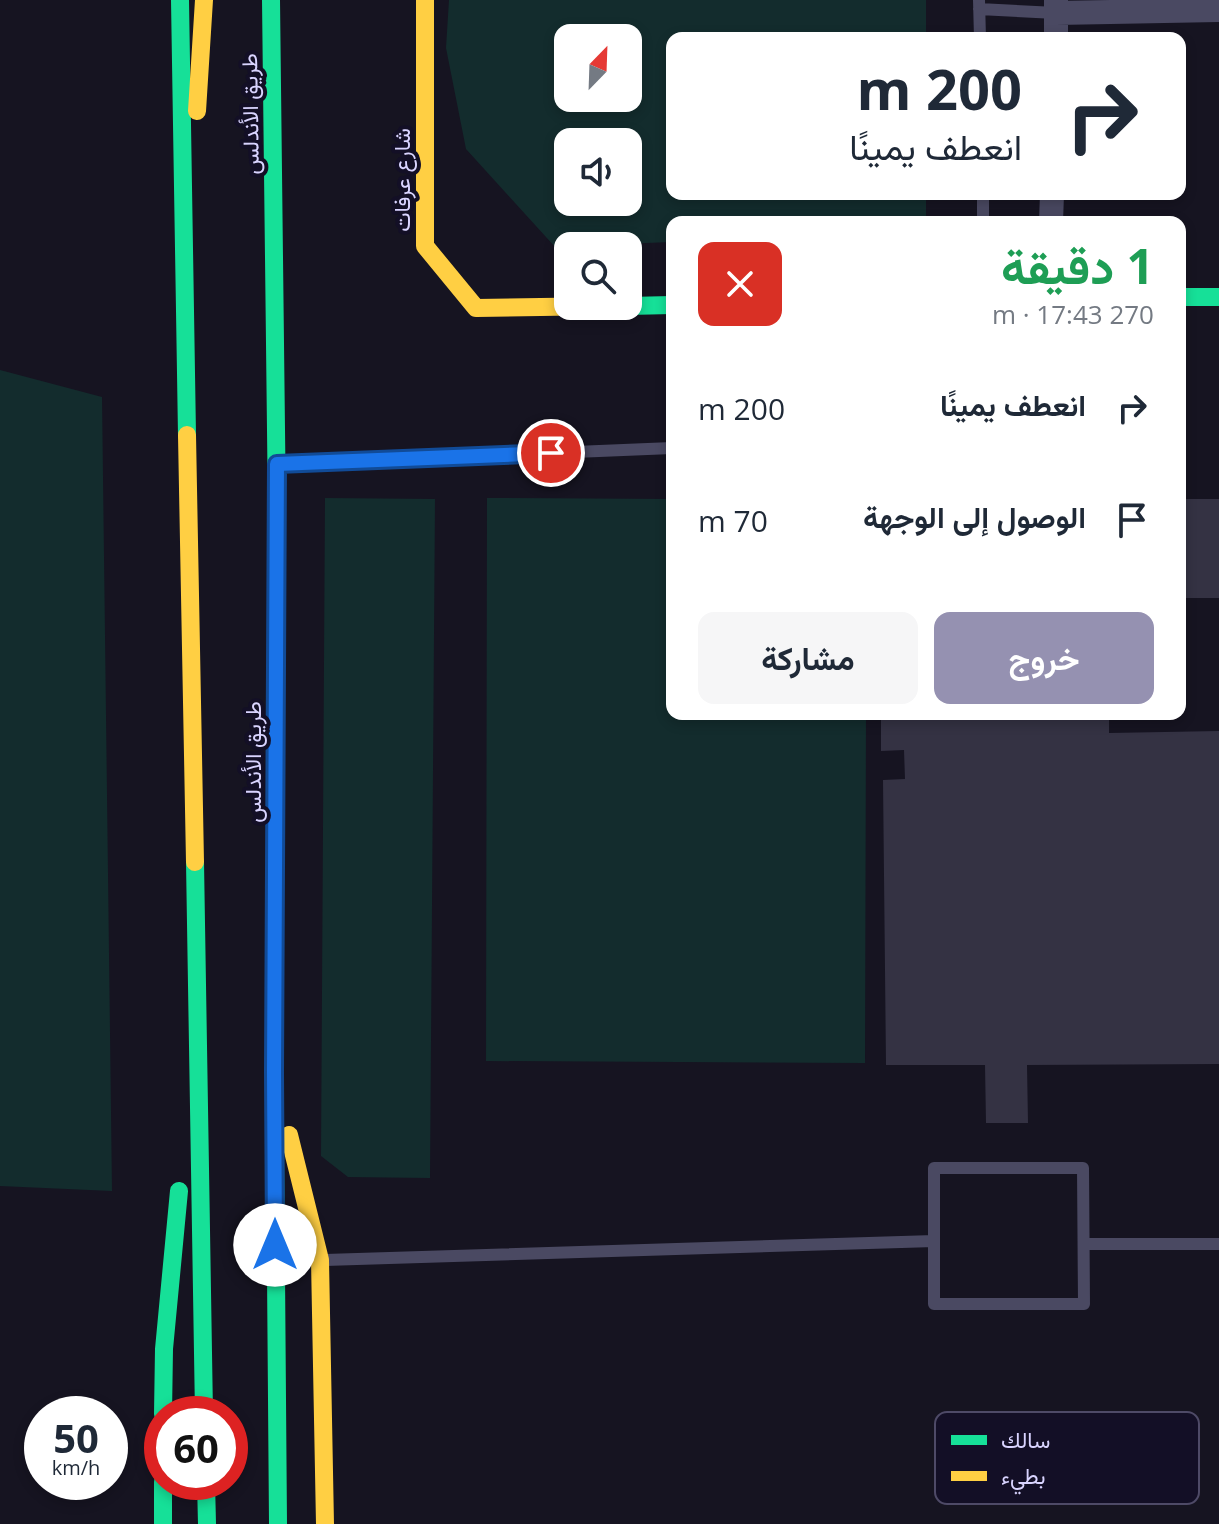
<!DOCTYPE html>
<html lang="ar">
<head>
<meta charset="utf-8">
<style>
	:root { --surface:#fff; --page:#f6f6f7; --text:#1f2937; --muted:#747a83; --accent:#9591b1 }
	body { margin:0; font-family:"Open Sans",Vazirmatn,sans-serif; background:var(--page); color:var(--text); direction:rtl; height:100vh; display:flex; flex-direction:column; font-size:30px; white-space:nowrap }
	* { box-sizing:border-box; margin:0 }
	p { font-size:26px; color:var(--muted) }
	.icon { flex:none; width:44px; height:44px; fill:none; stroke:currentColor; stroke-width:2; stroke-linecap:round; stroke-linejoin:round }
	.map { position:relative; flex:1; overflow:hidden; direction:ltr }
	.side { position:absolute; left:666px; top:216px; width:520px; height:504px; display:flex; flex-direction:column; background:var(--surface); border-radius:16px; box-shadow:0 4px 12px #0003; direction:rtl }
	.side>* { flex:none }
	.banner { position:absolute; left:666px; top:32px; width:520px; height:168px; border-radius:16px; box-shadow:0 4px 12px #0003; direction:rtl; background:#fff; color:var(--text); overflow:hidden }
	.needle { width:52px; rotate:23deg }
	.fabs { position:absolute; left:554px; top:24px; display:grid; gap:16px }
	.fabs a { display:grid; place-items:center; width:88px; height:88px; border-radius:16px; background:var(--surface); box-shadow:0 4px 12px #0003; font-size:40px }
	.speed { position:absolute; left:24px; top:1396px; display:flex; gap:16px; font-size:40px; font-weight:700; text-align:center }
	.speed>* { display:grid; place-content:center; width:104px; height:104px; border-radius:50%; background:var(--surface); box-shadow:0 4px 12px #0003; line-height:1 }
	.speed small { font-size:20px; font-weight:400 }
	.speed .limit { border:12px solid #d22; background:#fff; color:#111 }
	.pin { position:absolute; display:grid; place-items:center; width:68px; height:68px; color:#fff; margin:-34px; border:4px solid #fff; border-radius:50%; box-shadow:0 2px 8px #0007 }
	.me { position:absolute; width:88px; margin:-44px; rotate:0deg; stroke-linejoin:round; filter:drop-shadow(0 0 6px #0008) }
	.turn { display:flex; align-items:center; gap:28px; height:168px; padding:0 32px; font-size:36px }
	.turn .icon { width:104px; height:104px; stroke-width:2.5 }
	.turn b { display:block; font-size:56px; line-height:68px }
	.round { display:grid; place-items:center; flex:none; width:84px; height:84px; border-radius:16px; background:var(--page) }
	.summary { display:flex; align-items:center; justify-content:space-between; height:136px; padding:0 32px }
	h1 { font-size:48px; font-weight:700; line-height:60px; color:#1e9e55 }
	.action { display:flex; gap:16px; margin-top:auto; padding:16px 32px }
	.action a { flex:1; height:92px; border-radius:16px; background:var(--accent); color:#fff; font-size:32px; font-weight:700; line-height:92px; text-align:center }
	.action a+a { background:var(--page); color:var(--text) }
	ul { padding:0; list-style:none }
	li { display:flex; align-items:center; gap:24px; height:112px; padding:0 32px }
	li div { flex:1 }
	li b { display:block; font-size:30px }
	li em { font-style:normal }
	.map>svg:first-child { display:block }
	.green { fill:#132c2d; fill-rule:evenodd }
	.building { fill:#343243 }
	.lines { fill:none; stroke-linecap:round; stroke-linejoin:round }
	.lane { stroke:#4a4962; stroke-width:12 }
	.street { stroke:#4a4962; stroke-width:24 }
	.fast { stroke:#16e098; stroke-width:18 }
	.slow { stroke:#ffcf43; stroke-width:18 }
	.route-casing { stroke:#114b97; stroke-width:20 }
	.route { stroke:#1a73e8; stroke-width:14 }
	.labels { text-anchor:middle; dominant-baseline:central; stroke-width:8; stroke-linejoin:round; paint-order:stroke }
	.street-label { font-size:22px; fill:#d9d4ff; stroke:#130f26 }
	.key { fill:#130f26; stroke:#4e4a67; stroke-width:2 }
	.key-label { font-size:22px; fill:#d9d4ff }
</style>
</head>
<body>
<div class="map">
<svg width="1219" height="1524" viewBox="0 0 1219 1524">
	<rect width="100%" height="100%" fill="#161421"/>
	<!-- green -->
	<path class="green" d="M449,0H926V38H672V194H926V222H672V242L568,246V247L556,248L466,149L446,48ZM568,38H628V98H568ZM568,142H628V202H568Z
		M0,370L102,397L112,1191L0,1186Z
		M325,498L435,499L430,1178L348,1177L321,1156Z
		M487,498L672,499V714H866L865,1063L486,1061Z"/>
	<!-- building -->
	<path class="building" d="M1180,499H1219V598H1180Z
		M881,714H1109V733L1219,731V1064L1027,1065L1028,1123H986L985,1065H886L883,780L905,779L904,750L881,751Z"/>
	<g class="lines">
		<!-- lane -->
		<path class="lane" d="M979,0L980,38
			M979,9L1056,13
			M983,194V222
			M280,464L672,448
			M934,1168H1083L1084,1304H934Z
			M1084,1244H1219
			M325,1260L934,1241"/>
		<!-- street -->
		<path class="street" d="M1056,13L1219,10
			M1056,38V0
			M1051,222L1052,194"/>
		<!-- fast -->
		<path class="fast" d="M180,0L187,435
			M271,0L277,515
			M1180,297H1219
			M628,306L672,305
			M195,862L204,1414
			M274,1024L278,1524
			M163,1414L164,1349L179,1191
			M163,1482V1524
			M206,1482L207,1524"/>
		<!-- slow -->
		<path class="slow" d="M425,0V246L476,308L606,306
			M197,111L204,0
			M187,435L195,862
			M274,1024L277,515
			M289,1135L320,1260L325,1524"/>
	</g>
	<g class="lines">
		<!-- route casing -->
		<g class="route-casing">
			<path id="route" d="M275,1245L274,1072L277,464L551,453"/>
		</g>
		<!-- route -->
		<use href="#route" class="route"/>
	</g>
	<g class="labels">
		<!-- street labels -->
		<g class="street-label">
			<text transform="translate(249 114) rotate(-91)">طريق الأندلس</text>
			<text transform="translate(401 180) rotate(-90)">شارع عرفات</text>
			<text transform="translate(252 762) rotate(-90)">طريق الأندلس</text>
		</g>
	</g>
	<!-- legend -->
	<rect x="935" y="1412" width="264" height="92" rx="12" class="key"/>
	<rect x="951" y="1435" width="36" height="10" fill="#16e098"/>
	<rect x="951" y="1471" width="36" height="10" fill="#ffcf43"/>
	<g class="key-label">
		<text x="1001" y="1448">سالك</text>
		<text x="1001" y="1484">بطيء</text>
	</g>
</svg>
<div class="fabs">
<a><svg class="needle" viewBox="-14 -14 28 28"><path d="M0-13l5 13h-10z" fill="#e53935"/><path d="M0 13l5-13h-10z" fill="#747a83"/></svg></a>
<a><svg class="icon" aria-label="sound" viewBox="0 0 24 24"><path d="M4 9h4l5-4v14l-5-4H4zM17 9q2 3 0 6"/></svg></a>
<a><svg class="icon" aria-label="search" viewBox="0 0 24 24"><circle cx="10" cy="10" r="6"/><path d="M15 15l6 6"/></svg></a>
</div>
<div class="speed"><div>50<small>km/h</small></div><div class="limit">60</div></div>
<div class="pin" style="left:551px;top:453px;background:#d93025"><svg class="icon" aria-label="arrive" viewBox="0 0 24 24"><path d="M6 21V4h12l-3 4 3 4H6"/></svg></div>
<svg class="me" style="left:275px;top:1245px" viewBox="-20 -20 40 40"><circle r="19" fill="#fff"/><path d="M0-13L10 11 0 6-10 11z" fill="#1a73e8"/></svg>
<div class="banner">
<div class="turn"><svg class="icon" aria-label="right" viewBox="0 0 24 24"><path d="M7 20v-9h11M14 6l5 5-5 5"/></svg><div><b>200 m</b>انعطف يمينًا</div></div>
</div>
<section class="side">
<div class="summary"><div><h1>1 دقيقة</h1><p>270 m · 17:43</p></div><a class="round" style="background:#d93025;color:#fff"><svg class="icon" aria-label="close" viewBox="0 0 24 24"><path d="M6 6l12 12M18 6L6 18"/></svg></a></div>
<ul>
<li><svg class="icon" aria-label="right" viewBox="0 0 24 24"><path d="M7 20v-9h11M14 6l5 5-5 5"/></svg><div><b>انعطف يمينًا</b></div><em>200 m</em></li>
<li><svg class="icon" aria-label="arrive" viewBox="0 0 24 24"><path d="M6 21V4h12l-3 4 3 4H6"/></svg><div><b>الوصول إلى الوجهة</b></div><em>70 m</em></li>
</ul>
<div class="action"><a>خروج</a><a>مشاركة</a></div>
</section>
</div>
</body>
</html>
